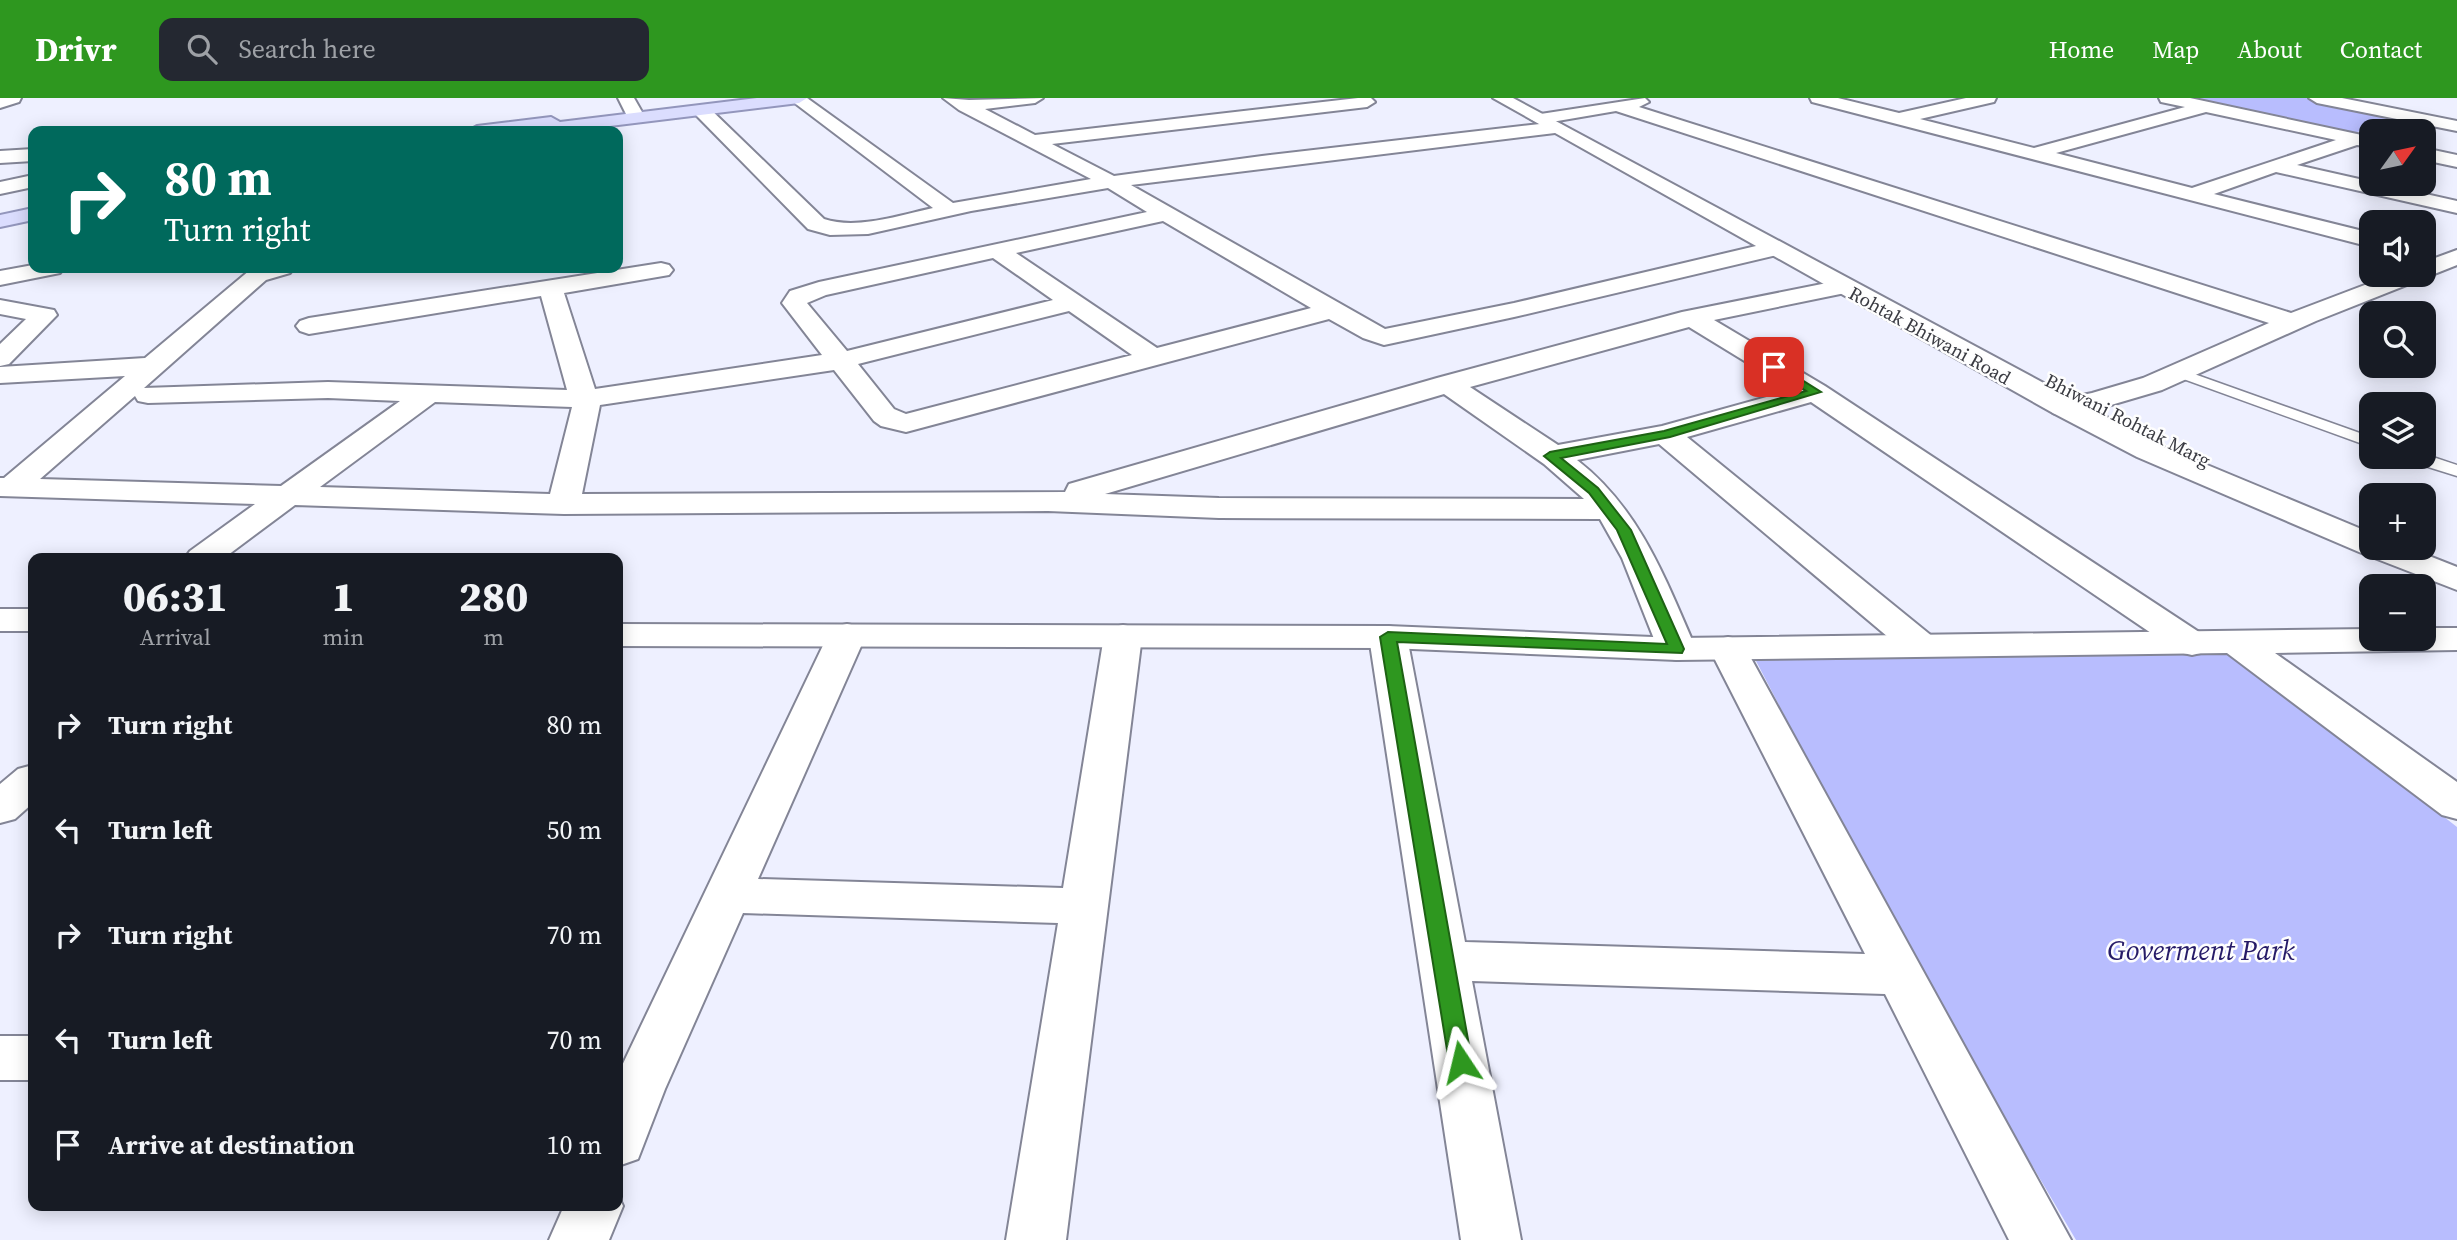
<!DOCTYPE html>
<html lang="en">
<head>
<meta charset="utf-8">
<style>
	:root { --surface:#171b24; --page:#242831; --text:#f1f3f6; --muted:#9ea1a6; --accent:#2e971f }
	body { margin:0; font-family:"Source Serif 4",serif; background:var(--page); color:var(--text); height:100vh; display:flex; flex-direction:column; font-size:26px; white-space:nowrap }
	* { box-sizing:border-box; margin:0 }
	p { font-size:23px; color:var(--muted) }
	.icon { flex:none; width:38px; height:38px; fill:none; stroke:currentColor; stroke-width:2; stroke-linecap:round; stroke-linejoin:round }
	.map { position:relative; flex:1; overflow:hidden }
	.details { position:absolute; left:28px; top:455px; width:595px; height:658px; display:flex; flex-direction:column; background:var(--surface); border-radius:14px; box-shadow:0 4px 18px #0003 }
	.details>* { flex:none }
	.hud { position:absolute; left:28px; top:28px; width:595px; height:147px; border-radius:14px; box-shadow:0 4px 18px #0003; background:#00695c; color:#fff; overflow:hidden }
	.needle { width:46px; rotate:57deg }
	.buttons { position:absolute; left:2359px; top:21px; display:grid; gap:14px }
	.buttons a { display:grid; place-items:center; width:77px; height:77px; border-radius:14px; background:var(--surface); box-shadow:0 4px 18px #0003; font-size:35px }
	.pin { position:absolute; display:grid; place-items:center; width:60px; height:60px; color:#fff; margin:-30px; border-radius:14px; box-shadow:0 4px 10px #0006 }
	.me { position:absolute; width:77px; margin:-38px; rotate:350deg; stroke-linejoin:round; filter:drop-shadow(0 0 5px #0008) }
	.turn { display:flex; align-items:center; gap:24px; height:147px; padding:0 21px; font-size:32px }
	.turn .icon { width:91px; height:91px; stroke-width:2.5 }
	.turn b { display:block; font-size:49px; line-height:60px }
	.eta { display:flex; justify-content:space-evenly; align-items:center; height:119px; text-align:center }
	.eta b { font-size:42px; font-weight:800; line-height:49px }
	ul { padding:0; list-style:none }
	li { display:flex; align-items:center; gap:21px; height:105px; padding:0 21px }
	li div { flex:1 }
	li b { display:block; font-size:26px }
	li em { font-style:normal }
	header { display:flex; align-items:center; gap:42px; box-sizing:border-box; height:98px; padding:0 35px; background:var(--accent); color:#fff }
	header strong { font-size:33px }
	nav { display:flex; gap:38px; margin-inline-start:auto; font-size:24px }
	.search { width:490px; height:63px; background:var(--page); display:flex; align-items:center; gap:18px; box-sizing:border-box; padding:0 24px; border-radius:14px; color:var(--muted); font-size:26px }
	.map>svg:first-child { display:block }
	.green { fill:#b8bdfe }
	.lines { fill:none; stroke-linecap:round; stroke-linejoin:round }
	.service-casing { stroke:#838596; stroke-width:3 }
	.minor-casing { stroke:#838596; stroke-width:4 }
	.tertiary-casing { stroke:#838596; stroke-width:4 }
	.secondary-casing { stroke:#838596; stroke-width:4 }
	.primary-casing { stroke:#9396bc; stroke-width:4 }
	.service { fill:#fff; fill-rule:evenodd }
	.minor { fill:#fff; fill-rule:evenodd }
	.tertiary { fill:#fff; fill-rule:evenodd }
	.secondary { fill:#fff; fill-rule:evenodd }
	.primary { fill:#dbddfe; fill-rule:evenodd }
	.route { fill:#2e971f; stroke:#1e6214; stroke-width:2 }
	.labels { text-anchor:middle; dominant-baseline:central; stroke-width:5; stroke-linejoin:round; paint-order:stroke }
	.far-street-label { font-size:19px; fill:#3a3b42; stroke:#fefefe }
	.near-park-label { font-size:28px; font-style:italic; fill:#261b68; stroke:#fefefe }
</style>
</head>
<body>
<header>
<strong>Drivr</strong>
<div class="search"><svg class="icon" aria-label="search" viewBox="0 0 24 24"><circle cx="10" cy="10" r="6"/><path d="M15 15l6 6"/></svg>Search here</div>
<nav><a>Home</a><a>Map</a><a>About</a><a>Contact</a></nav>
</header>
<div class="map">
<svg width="2457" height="1142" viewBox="0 0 2457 1142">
	<rect width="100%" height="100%" fill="#eef0ff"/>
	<!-- green -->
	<path class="green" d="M2178,0H2306L2399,19L2349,37Z
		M2231,553L2457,729V1142H2076L1914,867L1755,561Z"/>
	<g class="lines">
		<!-- service casing -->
		<g class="service-casing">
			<path id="service" d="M2183,272L2371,339V349L2178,279L2176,276L2178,273Z
				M2424,356L2457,367V378L2409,363L2407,359H2424Z"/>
		</g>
		<!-- minor casing -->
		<g class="minor-casing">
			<path id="minor" d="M618,0H634L642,14L639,18H627Z
				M788,0H807L953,105L1091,81L959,12L943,0L969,2L1043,0L1035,5L985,11L1035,37L1358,0H1371L1375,4L1367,9L1052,46L1114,78L1262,58L1540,26L1531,21L1534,17L1645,0L1649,4L1639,9L2291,215L2391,177H2424V164L2457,152V167L2316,223L2162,292L2094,312L2063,318L2053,315L2049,309L2053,303L2092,295L2143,280L2269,225L1616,13L1540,26H1561L1564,30L1555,35L1131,87L1385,231L1514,205L1773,144L1781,146L1784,151L1781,156L1514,219L1384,247L1363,240L1329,221L906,334L881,328L874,323L834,272L600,307L582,396L1065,394L1069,386L1437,280L1682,214L1842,182L1850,184L1854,189L1850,194L1714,222L1825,288L2205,538L2211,546L2205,554L2192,557L2179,554L1811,304L1687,339L1933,539L1939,547L1933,555L1920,558L1907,555L1659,346L1577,362C1640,411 1665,480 1696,551L1690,559L1677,562L1664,559L1658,551L1622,460L1600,421L1219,420L1048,413L564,416L295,407L224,460H185L190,453L255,406L0,398V380H4L125,278L0,285V269L145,260L250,172L294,170L290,175L266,182L144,290L328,284L567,292L541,198L309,236L300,233L296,228L300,223L309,220L661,165L669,167L673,172L669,177L564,195L595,291L822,257L782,205L790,193L819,184L1147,114L1108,90L971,113L868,136L830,137L808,131L695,16L692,12L695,8H707L824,121C857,132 900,117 933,110ZM1163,123L1311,210L1157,250L1016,155ZM993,160L1053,202L847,253L807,205L826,197ZM1069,213L1132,257L906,316L894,311L858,266ZM1689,229L1792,292L1662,328L1558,347L1470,289ZM1444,296L1544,366L1584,401L1219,400L1105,396ZM135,298L138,303L148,305L328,300L400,303L281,388L40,381ZM435,304L572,309L550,396L320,389Z
				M1810,0H1838L1899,15L1966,0H1996L1994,4L1920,21L2034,50L2185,9L2161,4L2159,0H2190L2371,39V49L2357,47L2297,67L2457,103V115L2276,74L2214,96L2371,135V149L1812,4ZM2206,14L2336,42L2192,90L2056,55Z
				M2309,0H2342L2457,23V33L2317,5Z
				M2424,50L2457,57V69L2424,62Z
				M33,51V63L0,65V53Z
				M33,77V89L0,96V84Z
				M33,167V170H64L60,175L0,187V173Z
				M0,202L54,212L57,217L9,266L0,268V246L26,221L0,216Z
				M847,526L860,529L866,537L758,781L1063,790L1104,538L1110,530L1123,527L1136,530L1142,538L1066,1142H1006L1058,825L743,815L665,991L638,1061L618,1068V976L828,537L834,529Z
				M1388,528L1401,531L1407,539L1465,844L1865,856L1709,550L1715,542L1728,539L1741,542L2071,1142H2009L1885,896L1472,883L1521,1142H1461L1369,539L1375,531Z
				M33,667V705L15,721L0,725V686L18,671Z
				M0,938H33V982H0Z
				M618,1097L623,1108L609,1142H549L564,1108H618Z"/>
		</g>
		<!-- tertiary casing -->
		<g class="tertiary-casing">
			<path id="tertiary" d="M0,0H21L19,4L0,10Z
				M0,511H33V533H0Z
				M618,526L1388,528L1677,540L2371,531V541H2424V530H2457V552L2275,555L2457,684V721L2442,717L2227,555L1677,562L1388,550L618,548Z"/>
		</g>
		<!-- secondary casing -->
		<g class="secondary-casing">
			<path id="secondary" d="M1493,0H1513L2159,347L2371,435V450H2409L2457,469V492L2359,454L2137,359L2053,315Z"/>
		</g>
		<!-- primary casing -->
		<g class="primary-casing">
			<path id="primary" d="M757,0H807L799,5L569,33H468L477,28L551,19L560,24Z
				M33,110V122L0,129V117Z"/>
		</g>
		<!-- service -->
		<use href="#service" class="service"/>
		<!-- minor -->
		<use href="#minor" class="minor"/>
		<!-- tertiary -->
		<use href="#tertiary" class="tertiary"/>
		<!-- secondary -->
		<use href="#secondary" class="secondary"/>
		<!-- primary -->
		<use href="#primary" class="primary"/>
	</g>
	<!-- route -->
	<path class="route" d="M1770,267H1778L1821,294L1670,339L1561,360L1598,390L1631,432L1684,551L1682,555L1397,544L1472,964L1468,971L1461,974L1453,971L1449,964L1380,539L1388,534L1667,546L1617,432L1589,395L1544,358L1550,354L1664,333L1806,293L1770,272Z"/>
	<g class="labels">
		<!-- far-street labels -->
		<g class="far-street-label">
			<text transform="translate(1930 237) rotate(29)">Rohtak Bhiwani Road</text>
			<text transform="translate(2128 322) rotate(27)">Bhiwani Rohtak Marg</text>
		</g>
		<!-- near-park labels -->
		<g class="near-park-label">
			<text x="2201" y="852">Goverment Park</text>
		</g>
	</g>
</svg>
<div class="buttons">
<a><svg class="needle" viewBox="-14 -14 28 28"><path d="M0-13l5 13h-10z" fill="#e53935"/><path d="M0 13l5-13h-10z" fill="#9ea1a6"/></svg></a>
<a><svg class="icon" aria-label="sound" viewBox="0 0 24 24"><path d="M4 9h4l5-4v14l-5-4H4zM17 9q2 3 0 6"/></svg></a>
<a><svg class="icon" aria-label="search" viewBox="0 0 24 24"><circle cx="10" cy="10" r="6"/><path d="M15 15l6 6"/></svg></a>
<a><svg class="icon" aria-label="layers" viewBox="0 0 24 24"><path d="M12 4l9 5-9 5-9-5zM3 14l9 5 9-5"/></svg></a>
<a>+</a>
<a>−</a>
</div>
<div class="pin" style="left:1774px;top:269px;background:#d93025"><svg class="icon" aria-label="arrive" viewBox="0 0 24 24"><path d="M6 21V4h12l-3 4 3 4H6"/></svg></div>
<svg class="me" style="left:1461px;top:964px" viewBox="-20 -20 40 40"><path d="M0-17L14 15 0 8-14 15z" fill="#2e971f" stroke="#fff" stroke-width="4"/></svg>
<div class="hud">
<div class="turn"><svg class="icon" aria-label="right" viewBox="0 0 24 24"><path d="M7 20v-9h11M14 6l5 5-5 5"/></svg><div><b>80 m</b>Turn right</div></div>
</div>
<section class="details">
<div class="eta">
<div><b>06:31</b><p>Arrival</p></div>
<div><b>1</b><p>min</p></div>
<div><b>280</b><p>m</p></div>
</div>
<ul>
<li><svg class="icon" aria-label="right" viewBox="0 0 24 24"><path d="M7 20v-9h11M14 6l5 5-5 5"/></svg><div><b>Turn right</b></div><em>80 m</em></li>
<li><svg class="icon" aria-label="left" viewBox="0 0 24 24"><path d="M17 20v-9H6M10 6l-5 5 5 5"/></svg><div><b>Turn left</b></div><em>50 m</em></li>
<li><svg class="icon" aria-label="right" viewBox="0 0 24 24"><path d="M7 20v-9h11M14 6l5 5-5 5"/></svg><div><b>Turn right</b></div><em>70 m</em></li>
<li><svg class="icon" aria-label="left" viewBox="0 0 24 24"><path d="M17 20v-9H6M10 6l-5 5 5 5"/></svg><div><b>Turn left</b></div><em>70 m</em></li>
<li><svg class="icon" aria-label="arrive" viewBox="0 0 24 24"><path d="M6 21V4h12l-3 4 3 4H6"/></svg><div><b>Arrive at destination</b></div><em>10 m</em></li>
</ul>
</section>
</div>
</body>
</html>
